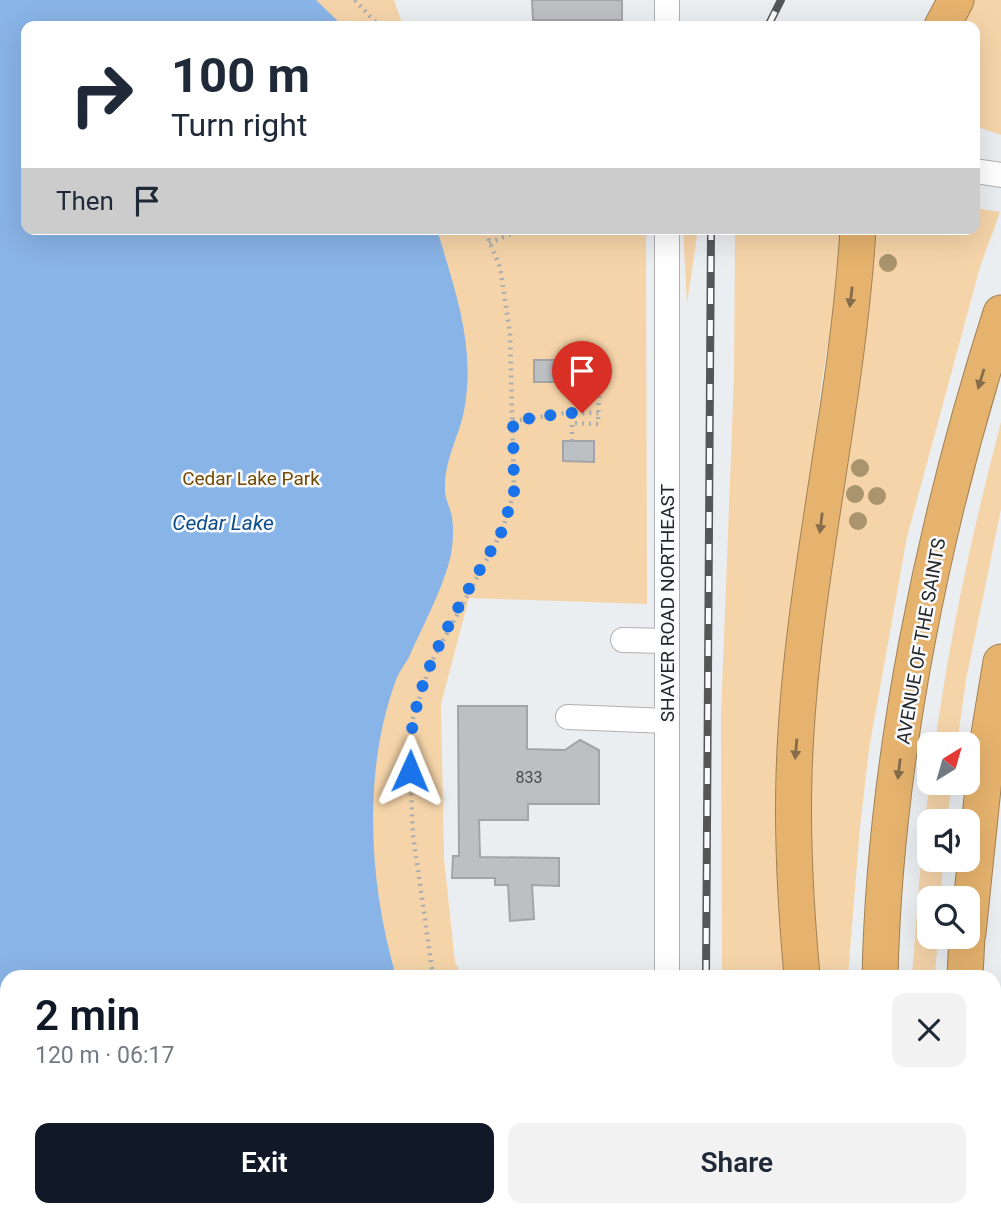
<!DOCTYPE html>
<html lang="en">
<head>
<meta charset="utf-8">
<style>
	:root { --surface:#fff; --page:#f2f2f3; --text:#1f2937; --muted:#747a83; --accent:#111827 }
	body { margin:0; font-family:Roboto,sans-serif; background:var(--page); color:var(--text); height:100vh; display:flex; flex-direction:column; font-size:26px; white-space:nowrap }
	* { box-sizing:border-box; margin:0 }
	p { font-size:23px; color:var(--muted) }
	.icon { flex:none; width:38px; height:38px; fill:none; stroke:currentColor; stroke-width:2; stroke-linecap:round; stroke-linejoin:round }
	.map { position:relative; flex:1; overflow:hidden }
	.side { position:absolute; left:0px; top:970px; width:1001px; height:247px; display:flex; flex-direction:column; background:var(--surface); border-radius:21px 21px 0 0; box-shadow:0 7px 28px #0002 }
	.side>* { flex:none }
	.hud { position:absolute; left:21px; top:21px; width:959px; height:214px; border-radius:14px; box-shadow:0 7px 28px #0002; background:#fff; color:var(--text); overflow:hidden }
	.needle { width:46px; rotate:37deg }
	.tools { position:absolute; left:917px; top:732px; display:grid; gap:14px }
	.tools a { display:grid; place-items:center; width:63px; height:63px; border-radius:14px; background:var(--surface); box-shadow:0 7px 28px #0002; font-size:35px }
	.pin { position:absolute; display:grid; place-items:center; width:60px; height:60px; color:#fff; margin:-72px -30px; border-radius:50% 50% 50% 0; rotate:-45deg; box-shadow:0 0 7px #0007 }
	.pin .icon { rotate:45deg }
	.me { position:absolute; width:77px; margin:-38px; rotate:1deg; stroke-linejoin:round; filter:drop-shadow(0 0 5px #0008) }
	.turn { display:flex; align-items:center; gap:24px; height:147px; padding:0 35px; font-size:32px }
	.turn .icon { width:91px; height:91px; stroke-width:2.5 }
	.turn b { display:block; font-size:49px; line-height:60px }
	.then { display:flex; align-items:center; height:66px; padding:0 35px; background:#0003; gap:14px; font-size:26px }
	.round { display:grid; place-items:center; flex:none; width:74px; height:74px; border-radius:14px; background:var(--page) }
	.overview { display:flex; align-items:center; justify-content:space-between; height:119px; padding:0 35px }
	h1 { font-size:42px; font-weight:600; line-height:52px; color:var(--accent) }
	.cta { display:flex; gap:14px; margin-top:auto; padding:14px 35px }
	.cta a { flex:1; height:80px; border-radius:14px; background:var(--accent); color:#fff; font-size:28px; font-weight:600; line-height:80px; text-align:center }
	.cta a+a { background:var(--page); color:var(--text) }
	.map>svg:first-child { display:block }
	.green { fill:#f5d4a9 }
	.water { fill:#89b4e7 }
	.building { fill:#bdc0c2; stroke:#a2a4a7; stroke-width:2 }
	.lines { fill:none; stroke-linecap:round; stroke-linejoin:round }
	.minor-casing { stroke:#aeb0b3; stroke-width:26 }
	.highway-casing { stroke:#a28155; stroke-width:37 }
	.path { stroke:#abaeb0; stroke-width:4.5; stroke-dasharray:2 5; stroke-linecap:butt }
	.minor { stroke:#fff; stroke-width:24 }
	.highway { stroke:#e6b36e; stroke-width:35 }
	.rail-casing { stroke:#545657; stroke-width:8 }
	.rail { stroke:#f9fbfe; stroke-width:5; stroke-dasharray:16; stroke-linecap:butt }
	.tree { fill:#a9946e }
	.oneway { fill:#856c4a }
	.route { stroke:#1a73e8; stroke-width:12; stroke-dasharray:0 21.6 }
	.labels { text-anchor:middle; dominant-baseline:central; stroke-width:5; stroke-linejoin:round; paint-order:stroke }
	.number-label { font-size:16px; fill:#4a4c4d }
	.park-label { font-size:19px; fill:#734b02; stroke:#f9fbfe }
	.street-label { font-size:19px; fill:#242526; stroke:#f9fbfe }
	.water-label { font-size:21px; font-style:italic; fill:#0d4c89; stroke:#f9fbfe }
</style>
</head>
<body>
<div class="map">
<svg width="1001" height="1215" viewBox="0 0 1001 1215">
	<rect width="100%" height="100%" fill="#ebeef1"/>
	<!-- green -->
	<path class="green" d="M0,0H394L403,26H26V229H646L647,604L469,598L441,704L444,859L455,962L462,976H7V1209H507V1215H0Z
		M969,0H1001V135L975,126V26H955Z
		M975,208L1000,212L980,267L907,537L869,749L860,827L848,976H817L810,876V767L816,668L871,229H975Z
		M683,229H698L687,304Z
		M735,229H842L838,280L821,387L812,473L788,976H722L721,716L734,376Z
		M1001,422V509L966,680L957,744H935C950,635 973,528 1001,422Z
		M930,782H952L947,821H929V859H943L941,898H929V936H938L935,976H912L923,833Z
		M723,1209H811V1215H723Z"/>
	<!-- water -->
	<path class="water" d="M0,0H316L343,26H26V229H437C454,288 475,342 465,405C461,433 445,457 445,487C444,497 450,507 452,517C454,531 453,546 450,559C441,593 423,625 409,657C405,664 399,672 396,680C362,772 369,884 396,976H7V1209H439L440,1215H0Z"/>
	<!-- building -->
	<path class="building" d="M532,0H622V20H533Z
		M534,360H556L555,382H534Z
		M563,441H594V462L563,461Z
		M458,706H527V749L565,750L580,740L599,750V804H528V820H479L480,857L559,858V886L532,885L534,919L510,921L508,885H495V878H452L453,856H459Z"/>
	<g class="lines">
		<!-- minor casing -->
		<g class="minor-casing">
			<path id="minor" d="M667,0V26
				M975,171L1001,175
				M623,640L667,641
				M568,717L667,721
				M667,976V229
				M666,1215V1209"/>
		</g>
		<!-- highway casing -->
		<g class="highway-casing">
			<path id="highway" d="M942,26L956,0
				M968,933L988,740L1001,662
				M802,976C796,910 792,843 794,776C799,592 847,412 858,229
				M880,976C885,758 934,521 1001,313
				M965,976L967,936
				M827,1209L828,1215
				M877,1215V1209
				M959,1215V1209"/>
		</g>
		<!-- path -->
		<path class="path" d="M355,0L379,26
			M489,243L513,233L540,229
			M513,421L565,413H599
			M572,441V423L598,424L599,393
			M433,976L413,835L409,750L412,721L430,665L502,531L514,492L510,333L500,267L484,229
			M472,1209L473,1215"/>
		<!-- minor -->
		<use href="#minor" class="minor"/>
		<!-- highway -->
		<use href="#highway" class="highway"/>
		<!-- rail casing -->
		<g class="rail-casing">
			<path id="rail" d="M768,26L781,0
				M706,976L711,229
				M705,1209V1215"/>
		</g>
		<!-- rail -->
		<use href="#rail" class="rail"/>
	</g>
	<!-- trees -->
	<g class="tree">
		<circle cx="888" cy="263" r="9"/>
		<circle cx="860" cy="468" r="9"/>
		<circle cx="855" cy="494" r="9"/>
		<circle cx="877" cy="496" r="9"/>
		<circle cx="858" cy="521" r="9"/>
	</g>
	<!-- one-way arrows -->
	<defs><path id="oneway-solid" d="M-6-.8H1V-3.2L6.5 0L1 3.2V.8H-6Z" transform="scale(1.75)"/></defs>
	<g class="oneway">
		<use href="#oneway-solid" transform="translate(851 297) rotate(97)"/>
		<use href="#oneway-solid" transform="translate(981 379) rotate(107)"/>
		<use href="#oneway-solid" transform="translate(821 523) rotate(97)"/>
		<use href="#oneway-solid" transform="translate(796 749) rotate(95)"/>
		<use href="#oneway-solid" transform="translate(899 769) rotate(97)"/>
	</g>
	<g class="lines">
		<!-- route -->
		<path class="route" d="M410,771C405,683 461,605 502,531L514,492L513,421L565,413H582"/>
	</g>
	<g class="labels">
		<!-- number labels -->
		<g class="number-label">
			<text x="529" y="777">833</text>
		</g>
		<!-- park labels -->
		<g class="park-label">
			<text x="251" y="478">Cedar Lake Park</text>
		</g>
		<!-- street labels -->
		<g class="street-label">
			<text transform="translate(667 603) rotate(-90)">SHAVER ROAD NORTHEAST</text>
			<text transform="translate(921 641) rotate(-80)">AVENUE OF THE SAINTS</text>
		</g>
		<!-- water labels -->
		<g class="water-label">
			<text x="223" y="523">Cedar Lake</text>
		</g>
	</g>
</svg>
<div class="tools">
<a><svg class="needle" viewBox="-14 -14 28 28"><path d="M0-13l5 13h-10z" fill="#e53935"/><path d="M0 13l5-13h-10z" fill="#747a83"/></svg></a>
<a><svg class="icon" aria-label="sound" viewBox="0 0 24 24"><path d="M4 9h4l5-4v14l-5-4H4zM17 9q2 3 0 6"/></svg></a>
<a><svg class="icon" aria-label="search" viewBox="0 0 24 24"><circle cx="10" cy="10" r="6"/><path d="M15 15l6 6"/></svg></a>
</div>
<div class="pin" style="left:582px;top:413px;background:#d93025"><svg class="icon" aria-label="arrive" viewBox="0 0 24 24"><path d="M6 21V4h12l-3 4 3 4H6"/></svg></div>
<svg class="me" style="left:410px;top:771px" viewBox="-20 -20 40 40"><path d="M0-17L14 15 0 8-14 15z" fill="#1a73e8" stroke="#fff" stroke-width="4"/></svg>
<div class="hud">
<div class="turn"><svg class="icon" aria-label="right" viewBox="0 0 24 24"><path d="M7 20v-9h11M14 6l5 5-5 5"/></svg><div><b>100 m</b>Turn right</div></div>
<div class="then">Then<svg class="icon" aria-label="arrive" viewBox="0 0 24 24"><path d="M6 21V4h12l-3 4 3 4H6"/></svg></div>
</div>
<section class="side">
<div class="overview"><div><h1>2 min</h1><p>120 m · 06:17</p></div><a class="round"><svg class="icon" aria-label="close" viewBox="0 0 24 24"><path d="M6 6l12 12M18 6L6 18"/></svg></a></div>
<div class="cta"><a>Exit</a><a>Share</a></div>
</section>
</div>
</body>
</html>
